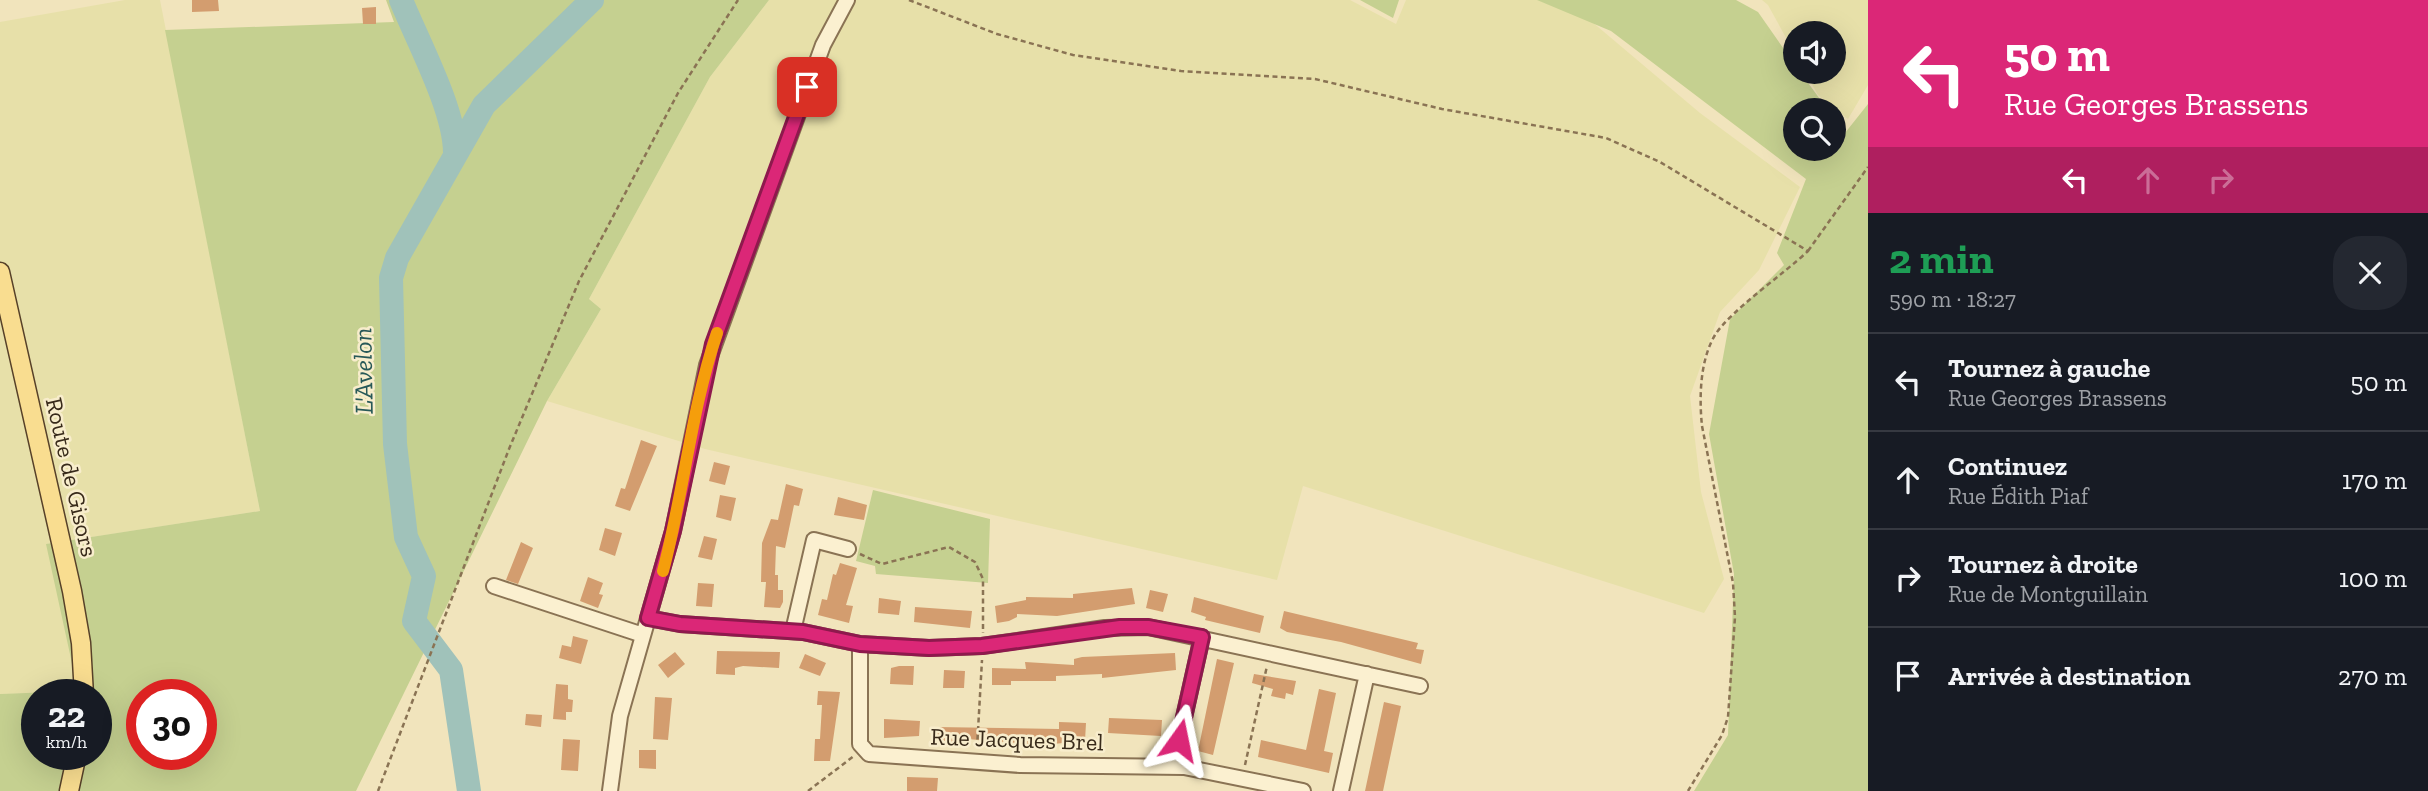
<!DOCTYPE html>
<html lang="fr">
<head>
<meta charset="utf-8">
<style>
	:root { --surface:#171b24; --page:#242831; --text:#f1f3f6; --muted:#9ea1a6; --line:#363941 }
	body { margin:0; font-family:"Zilla Slab",serif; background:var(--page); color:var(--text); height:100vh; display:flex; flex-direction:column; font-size:26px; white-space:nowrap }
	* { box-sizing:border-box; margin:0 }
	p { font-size:23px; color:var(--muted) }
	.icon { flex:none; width:38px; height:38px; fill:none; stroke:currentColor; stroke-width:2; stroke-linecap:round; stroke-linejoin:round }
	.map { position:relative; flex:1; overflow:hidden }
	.drawer { display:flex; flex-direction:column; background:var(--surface); width:560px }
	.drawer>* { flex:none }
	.guide { background:#db2777; color:#fff; overflow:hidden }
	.fabs { position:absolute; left:1783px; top:21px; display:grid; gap:14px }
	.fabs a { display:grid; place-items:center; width:63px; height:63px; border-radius:50%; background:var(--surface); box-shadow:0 7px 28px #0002; font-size:35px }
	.speed { position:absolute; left:21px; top:679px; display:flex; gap:14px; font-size:35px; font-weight:700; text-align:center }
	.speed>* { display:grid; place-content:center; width:91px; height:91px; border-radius:50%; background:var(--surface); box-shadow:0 7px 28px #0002; line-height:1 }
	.speed small { font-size:18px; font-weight:400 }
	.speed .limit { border:10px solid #d22; background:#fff; color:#111 }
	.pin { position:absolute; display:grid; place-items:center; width:60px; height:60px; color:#fff; margin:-30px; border-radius:14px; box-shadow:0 4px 10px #0006 }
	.me { position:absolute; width:77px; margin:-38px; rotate:12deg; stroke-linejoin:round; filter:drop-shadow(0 0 5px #0008) }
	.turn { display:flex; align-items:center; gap:24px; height:147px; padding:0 21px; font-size:32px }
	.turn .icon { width:91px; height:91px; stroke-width:2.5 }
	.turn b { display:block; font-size:49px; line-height:60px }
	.lanes { display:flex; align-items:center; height:66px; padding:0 21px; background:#0003; justify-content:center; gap:35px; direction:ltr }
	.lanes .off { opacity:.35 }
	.round { display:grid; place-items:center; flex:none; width:74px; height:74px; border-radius:28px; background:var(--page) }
	.overview { display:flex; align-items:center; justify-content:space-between; height:119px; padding:0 21px }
	h1 { font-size:42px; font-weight:700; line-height:52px; color:#1e9e55 }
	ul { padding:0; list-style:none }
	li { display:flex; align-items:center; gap:21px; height:98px; padding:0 21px; border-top:2px solid var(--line) }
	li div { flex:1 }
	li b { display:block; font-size:26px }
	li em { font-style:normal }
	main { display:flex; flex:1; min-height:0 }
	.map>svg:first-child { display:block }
	.farmland { fill:#e7e0a9 }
	.green { fill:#c5d090; fill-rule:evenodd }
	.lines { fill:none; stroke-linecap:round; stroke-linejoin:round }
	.river { stroke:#a0c2ba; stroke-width:24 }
	.building { fill:#d39d6f }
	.minor-casing { stroke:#8a7354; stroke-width:18 }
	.major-casing { stroke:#574129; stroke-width:21 }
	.path { stroke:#8a7354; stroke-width:2.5; stroke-dasharray:5 3.5; stroke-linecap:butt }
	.minor { stroke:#fbf0d0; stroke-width:14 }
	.major { stroke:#f9dd90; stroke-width:18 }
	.route-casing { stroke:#8e194d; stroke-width:18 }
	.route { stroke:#db2777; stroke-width:12 }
	.slow { stroke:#f59e0b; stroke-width:12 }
	.labels { text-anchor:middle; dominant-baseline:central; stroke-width:5; stroke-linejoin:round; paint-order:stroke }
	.street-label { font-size:24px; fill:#382a1a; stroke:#f8edcc }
	.water-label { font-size:26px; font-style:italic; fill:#285958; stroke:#f8edcc }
</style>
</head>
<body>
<main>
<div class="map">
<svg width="1868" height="791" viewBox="0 0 1868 791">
	<rect width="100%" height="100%" fill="#f1e4bc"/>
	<!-- farmland -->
	<path class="farmland" d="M125,0H160L260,511L47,544L79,692L0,694V22Z
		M769,0H1350L1396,24L1406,0H1538L1591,21L1700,113L1800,187L1759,270L1720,312L1690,396L1701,492L1724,579L1704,613L1303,486L1277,580L705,449L547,401L601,309L589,299L710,77Z
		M1762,0H1868V85L1848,119L1818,95L1805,72H1834V33H1796L1795,54L1768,5Z"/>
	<!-- green -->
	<path class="green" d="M386,0H769L710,77L589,299L601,309L547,401L356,791H0V694L78,691L46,544L260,511L165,30L394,22ZM37,695H96V754H37ZM142,695H201V754H142Z
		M1360,0H1399L1393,18Z
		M1537,0H1736L1758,12L1795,65L1796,72H1800L1828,110H1796V149H1834V119L1845,133L1868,104V791H1694L1728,735L1734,574L1709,434L1730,319L1784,265L1777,253L1806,179L1611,31Z
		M873,490L990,519L988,583L876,574L875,566L856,561Z"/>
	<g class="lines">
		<!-- river -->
		<path class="river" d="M401,0C418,42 455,110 455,153
			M469,791L451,670L414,621L424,576L406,537L395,444L391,278L397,258L484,105L592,0"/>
	</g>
	<!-- building -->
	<path class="building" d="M192,0H218L219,11L192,12Z
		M376,7V24H363L362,8Z
		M641,440L657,446L630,511L615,506L621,488L625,489Z
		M714,462L730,466L725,485L709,481Z
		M786,484L803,489L799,506L794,505L785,548L776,546L775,575H778V590H783V602L780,608L764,607L766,582H761L762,543L771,519L778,520Z
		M720,495L736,498L731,521L716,517Z
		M838,497L867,505L864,520L834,515Z
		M605,528L622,533L615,556L599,550Z
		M704,536L717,539L712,560L698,557Z
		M521,542L533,548L518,584L506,580Z
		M840,563L857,568L846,605L853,606L849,623L818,615L822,599L827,600L833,574L836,575Z
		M588,577L603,583L599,594L603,595L598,608L580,601Z
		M698,583L714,584L712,607L696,606Z
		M1132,588L1135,604L1057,616L1017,614V617L1009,621L997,623L995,606L1026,600V597L1073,598V594Z
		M1150,590L1168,594L1163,612L1146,608Z
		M1194,597L1264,616L1260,633L1205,620L1206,617L1191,612Z
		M879,598L901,601L899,615L878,613Z
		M915,607L972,611L970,628L914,622Z
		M1284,611L1418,643L1416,649L1424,650L1421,664L1341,642L1287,632L1280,628Z
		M573,636L588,640L581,664L559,658L562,645L571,647Z
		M717,651L780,652L779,668L743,666L735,668V675L716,674Z
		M675,652L685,664L668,678L658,665Z
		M1175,653L1176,670L1102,678V674L1056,676V681H1011V685H992V668L1026,669L1025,662L1074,665V659L1082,657Z
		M805,654L826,663L820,676L799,668Z
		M1217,659L1234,663L1213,755L1198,751Z
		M899,666H914L913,685L890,684L891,668Z
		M944,670L965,671L964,688H943Z
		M1254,674L1296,681L1293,695L1286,693L1285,699L1271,696L1273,689L1252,683Z
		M556,684L568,685V699L573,700L572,712H566V720L553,719Z
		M1319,689L1336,693L1324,751L1333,753L1329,773L1258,757L1261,740L1306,750Z
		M818,691L840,692L830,761H814L815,739H820L822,705H817Z
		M655,697L672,698L668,740L653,739Z
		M1384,702L1401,706L1387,772L1383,791H1365Z
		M526,714L542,715L541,727L525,725Z
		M1109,718L1162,720L1161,736L1108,733Z
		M884,719L920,721L919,736L884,738Z
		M1059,722L1086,723L1085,741L1042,745L967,739L966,745L935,743L936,727L1059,729Z
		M563,739L580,740L578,771L561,770Z
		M639,750H656V769L639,768Z
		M907,777L938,778L937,791H907Z"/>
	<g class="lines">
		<!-- minor casing -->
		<g class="minor-casing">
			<path id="minor" d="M494,586L643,635
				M648,618L680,624L803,632L860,644L929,648L982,646L1105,628L1148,627L1420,686
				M793,631L814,540L848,549
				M860,644V744L869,754L1020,765L1184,767L1303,791
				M1173,766L1202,637
				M610,791L620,716L673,531L707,365L823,45L847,0
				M1341,791L1367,674"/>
		</g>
		<!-- major casing -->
		<g class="major-casing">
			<path id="major" d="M0,272L72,591L81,643L84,695
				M69,791L77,754"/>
		</g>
		<!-- path -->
		<path class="path" d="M909,0L997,34L1073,55L1181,71L1315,79L1442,109L1606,138L1660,162L1808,251C1784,274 1731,310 1715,335C1700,360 1699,397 1702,426L1733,583L1735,617L1728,717L1722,735L1688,791
			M1808,251L1868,167
			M860,554L882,564L949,547L975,562L983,579V633
			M977,748L982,660
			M1245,765L1267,666
			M378,791L509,449L579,281L678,93L738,0
			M808,791L854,756"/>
		<!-- minor -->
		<use href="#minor" class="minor"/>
		<!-- major -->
		<use href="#major" class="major"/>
	</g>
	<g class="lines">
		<!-- route casing -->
		<g class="route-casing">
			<path id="route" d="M807,87L713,344L673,531L648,618L680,624L803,632L860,644L929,648L982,646L1120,627H1148L1202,637L1179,740"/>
		</g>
		<!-- route -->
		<use href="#route" class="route"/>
		<!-- slow -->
		<path class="slow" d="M663,571C684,492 691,410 717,333"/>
	</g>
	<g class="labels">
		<!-- street labels -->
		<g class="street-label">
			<text transform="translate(72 477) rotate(77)">Route de Gisors</text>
			<text transform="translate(1017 739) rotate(2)">Rue Jacques Brel</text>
		</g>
		<!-- water labels -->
		<g class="water-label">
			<text transform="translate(363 371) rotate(-91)">L'Avelon</text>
		</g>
	</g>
</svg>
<div class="fabs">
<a><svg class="icon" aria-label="sound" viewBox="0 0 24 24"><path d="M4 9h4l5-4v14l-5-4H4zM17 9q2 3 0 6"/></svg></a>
<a><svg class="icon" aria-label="search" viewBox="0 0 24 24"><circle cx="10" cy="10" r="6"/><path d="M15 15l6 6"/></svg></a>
</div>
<div class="speed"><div>22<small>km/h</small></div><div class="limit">30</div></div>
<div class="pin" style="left:807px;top:87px;background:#d93025"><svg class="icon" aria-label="arrive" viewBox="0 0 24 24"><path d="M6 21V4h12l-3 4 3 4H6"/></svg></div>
<svg class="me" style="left:1179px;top:740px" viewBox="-20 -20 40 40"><path d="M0-17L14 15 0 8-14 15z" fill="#db2777" stroke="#fff" stroke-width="4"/></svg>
</div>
<section class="drawer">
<div class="guide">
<div class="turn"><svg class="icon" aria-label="left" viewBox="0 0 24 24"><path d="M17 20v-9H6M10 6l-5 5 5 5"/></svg><div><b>50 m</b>Rue Georges Brassens</div></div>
<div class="lanes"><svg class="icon" aria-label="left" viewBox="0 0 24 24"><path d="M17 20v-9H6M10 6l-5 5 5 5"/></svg><svg class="icon off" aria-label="ahead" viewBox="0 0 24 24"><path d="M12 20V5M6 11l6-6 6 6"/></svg><svg class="icon off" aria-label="right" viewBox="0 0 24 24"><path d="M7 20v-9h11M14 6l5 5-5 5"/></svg></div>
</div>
<div class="overview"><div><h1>2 min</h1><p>590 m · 18:27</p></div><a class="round"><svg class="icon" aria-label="close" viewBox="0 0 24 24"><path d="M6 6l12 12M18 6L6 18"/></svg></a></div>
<ul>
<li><svg class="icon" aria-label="left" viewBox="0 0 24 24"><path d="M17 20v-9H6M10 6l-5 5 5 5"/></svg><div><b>Tournez à gauche</b><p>Rue Georges Brassens</p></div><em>50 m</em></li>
<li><svg class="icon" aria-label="ahead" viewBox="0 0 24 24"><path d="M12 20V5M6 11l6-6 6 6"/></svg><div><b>Continuez</b><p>Rue Édith Piaf</p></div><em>170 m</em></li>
<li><svg class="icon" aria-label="right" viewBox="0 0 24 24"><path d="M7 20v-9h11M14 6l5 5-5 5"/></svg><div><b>Tournez à droite</b><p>Rue de Montguillain</p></div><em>100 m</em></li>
<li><svg class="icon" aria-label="arrive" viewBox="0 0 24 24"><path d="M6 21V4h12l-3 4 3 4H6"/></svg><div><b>Arrivée à destination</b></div><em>270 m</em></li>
</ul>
</section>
</main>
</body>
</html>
